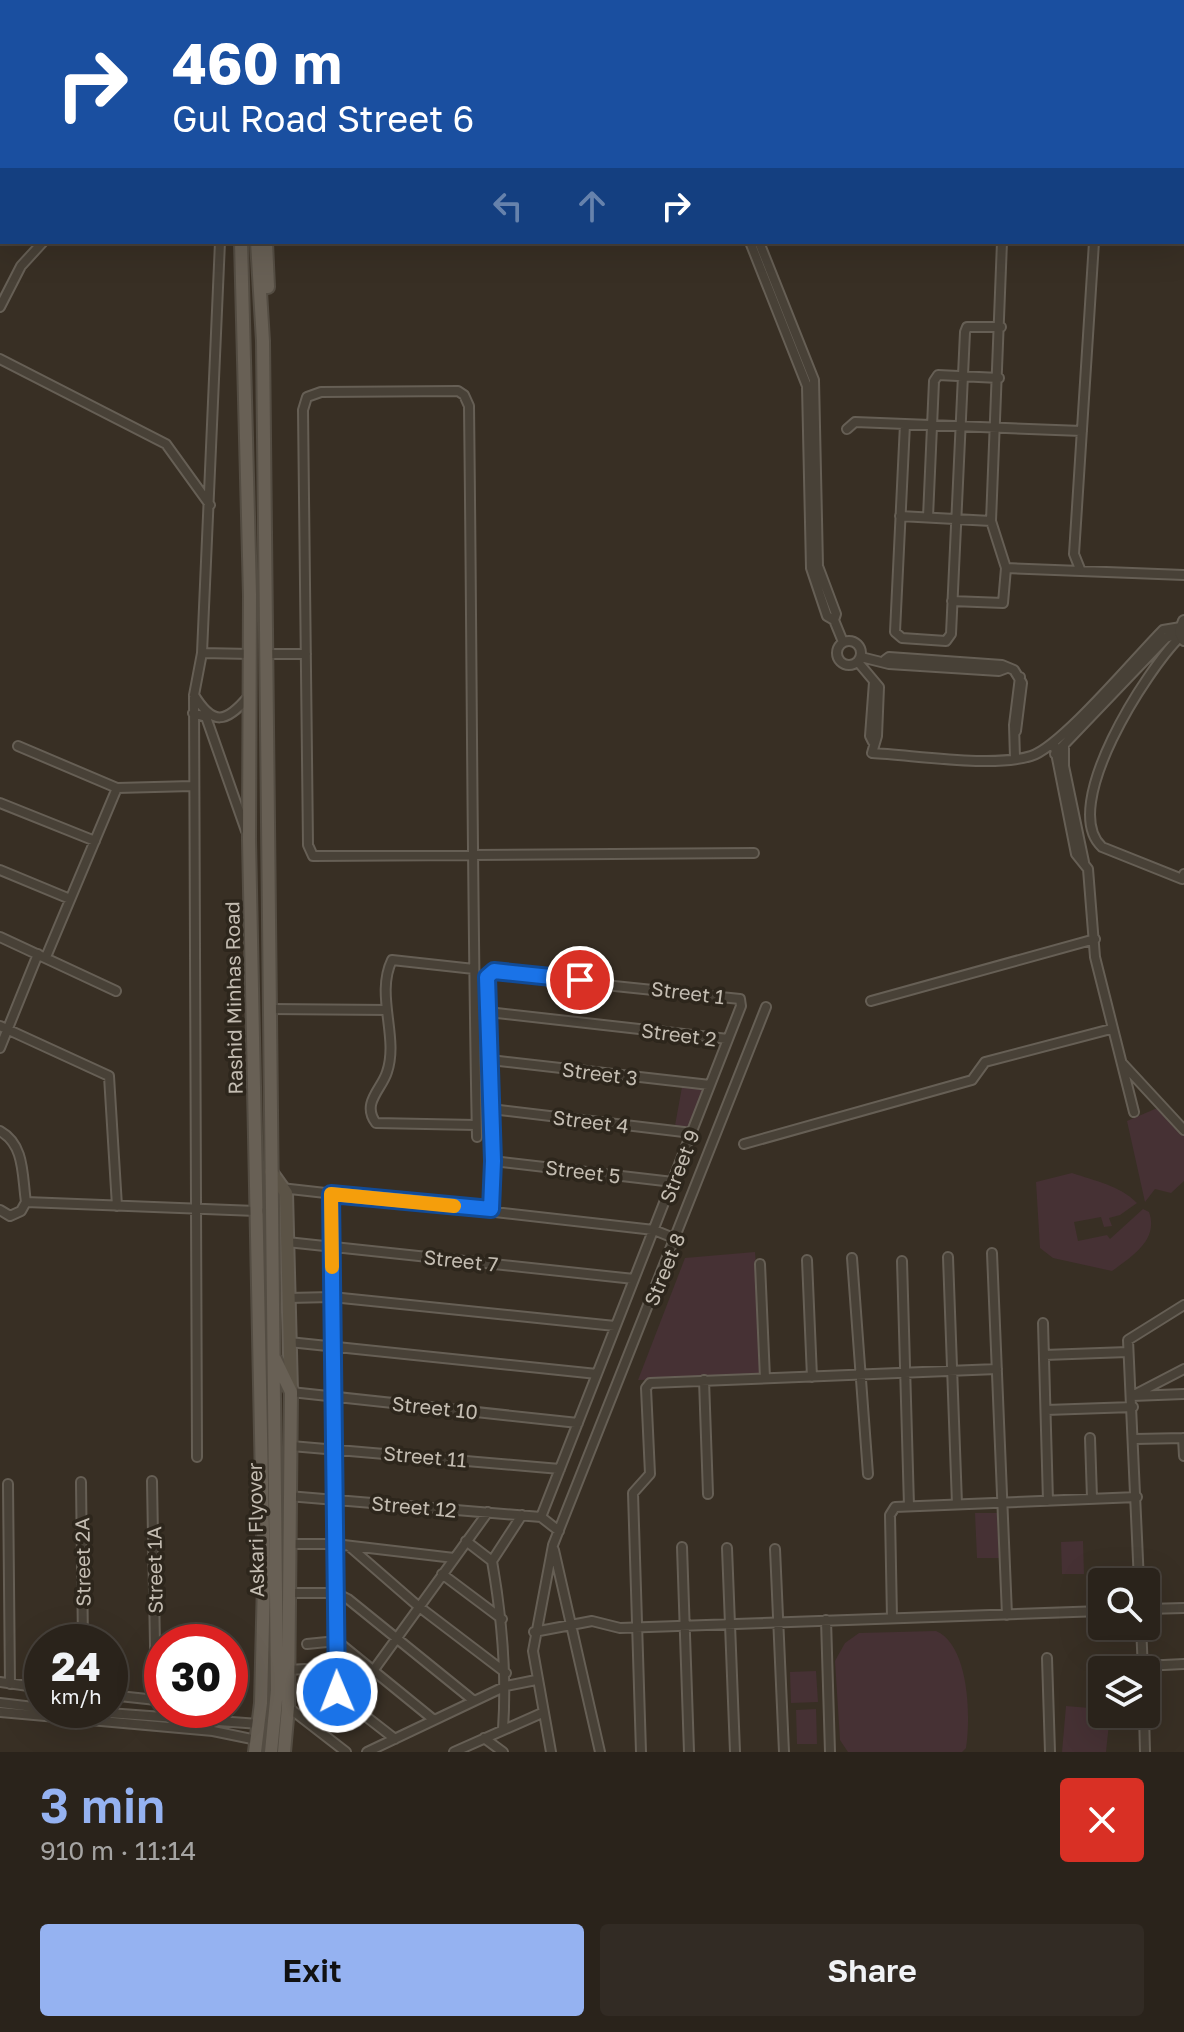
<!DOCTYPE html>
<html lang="en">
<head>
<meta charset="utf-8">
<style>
	:root { --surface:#2a231b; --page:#322b24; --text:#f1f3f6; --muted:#a5a4a3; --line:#46403a; --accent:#95b2f1 }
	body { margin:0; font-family:"Golos Text",sans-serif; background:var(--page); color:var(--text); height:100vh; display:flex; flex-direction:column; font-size:30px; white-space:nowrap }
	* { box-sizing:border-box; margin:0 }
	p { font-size:26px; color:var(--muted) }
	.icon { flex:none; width:44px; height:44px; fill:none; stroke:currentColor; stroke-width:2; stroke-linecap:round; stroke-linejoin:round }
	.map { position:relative; height:1752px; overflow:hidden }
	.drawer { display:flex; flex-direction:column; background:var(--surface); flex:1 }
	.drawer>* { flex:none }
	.banner { position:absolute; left:0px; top:0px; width:1184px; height:244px; box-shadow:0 8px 32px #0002,0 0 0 2px var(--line); background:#1a4fa0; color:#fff; overflow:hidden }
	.tools { position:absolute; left:1088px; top:1568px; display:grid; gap:16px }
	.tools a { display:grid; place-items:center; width:72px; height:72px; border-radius:8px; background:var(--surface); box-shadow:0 8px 32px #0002,0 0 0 2px var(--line); font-size:40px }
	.speed { position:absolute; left:24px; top:1624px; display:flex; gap:16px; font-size:40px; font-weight:700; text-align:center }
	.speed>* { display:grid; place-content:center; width:104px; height:104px; border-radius:50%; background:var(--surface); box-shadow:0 8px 32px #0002,0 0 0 2px var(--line); line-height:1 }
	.speed small { font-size:20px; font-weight:400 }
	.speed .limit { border:12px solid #d22; background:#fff; color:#111 }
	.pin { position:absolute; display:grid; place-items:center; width:68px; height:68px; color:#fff; margin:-34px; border:4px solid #fff; border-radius:50%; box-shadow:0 2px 8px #0007 }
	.me { position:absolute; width:88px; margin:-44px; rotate:359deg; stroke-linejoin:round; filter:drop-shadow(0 0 6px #0008) }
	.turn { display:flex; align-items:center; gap:28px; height:168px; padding:0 40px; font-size:36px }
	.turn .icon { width:104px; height:104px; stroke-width:2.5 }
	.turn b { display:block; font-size:56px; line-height:68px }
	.lanes { display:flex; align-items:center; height:76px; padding:0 40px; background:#0003; justify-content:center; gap:40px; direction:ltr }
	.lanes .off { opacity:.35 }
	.round { display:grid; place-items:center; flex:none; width:84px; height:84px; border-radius:8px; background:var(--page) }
	.headline { display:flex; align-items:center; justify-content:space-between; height:136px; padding:0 40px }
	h1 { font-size:48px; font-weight:600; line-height:60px; color:var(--accent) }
	.cta { display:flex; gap:16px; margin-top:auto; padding:16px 40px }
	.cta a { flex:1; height:92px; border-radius:8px; background:var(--accent); color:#111; font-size:32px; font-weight:600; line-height:92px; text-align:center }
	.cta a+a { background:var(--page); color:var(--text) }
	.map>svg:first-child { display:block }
	.green { fill:#463134 }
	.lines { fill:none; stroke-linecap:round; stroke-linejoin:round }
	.minor-casing { stroke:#665f55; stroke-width:12 }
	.tertiary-casing { stroke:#665f55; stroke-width:14 }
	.secondary-casing { stroke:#665f55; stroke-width:16 }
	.primary-casing { stroke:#544d43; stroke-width:16 }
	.trunk-casing { stroke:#534c42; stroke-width:18 }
	.minor { stroke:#484137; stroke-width:8 }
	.tertiary { stroke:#484137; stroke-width:10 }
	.secondary { stroke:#5b5346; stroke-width:12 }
	.primary { stroke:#686055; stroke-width:12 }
	.trunk { stroke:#5e6062; stroke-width:14 }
	.rail { stroke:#6f665a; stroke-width:2; stroke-dasharray:8 8; stroke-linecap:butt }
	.route-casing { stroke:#114b97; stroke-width:20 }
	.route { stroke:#1a73e8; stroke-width:14 }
	.slow { stroke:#f59e0b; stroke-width:14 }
	.labels { text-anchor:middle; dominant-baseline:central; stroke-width:7; stroke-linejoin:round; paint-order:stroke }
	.street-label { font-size:20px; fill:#c4bdb2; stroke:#2d261c }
</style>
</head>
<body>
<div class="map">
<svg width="1184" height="1752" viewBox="0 0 1184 1752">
	<rect width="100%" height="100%" fill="#382f24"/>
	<!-- green -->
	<path class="green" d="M682,1087L707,1090L692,1133L674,1131Z
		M1155,1109H1163L1184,1135V1181L1171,1193L1155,1189L1145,1202L1127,1121Z
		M1072,1173C1095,1181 1119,1185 1137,1203L1120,1215L1109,1218L1112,1226L1104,1227L1101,1217L1074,1222L1078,1241L1107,1235L1110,1239L1143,1209L1149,1212C1159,1240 1132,1256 1112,1271L1053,1258L1040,1248L1036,1182Z
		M755,1252L765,1378L638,1380L685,1258Z
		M975,1513H997L999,1558H977Z
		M1083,1541L1084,1574H1062L1061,1542Z
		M936,1631C969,1645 971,1716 966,1748L962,1752H848L840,1740L835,1661L845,1643L859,1633Z
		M816,1671L818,1702L791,1703L790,1672Z
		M1066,1706L1102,1709V1714H1110L1106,1752H1062Z
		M816,1709L817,1744H797L796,1710Z"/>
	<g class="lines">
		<!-- minor casing -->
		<g class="minor-casing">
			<path id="minor" d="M128,0L129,2
				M7,2L8,0
				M89,2V0
				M0,22L2,16
				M750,242L807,386L811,568L827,616L834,620L843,642
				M759,242L814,380L818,566L836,614L834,620
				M0,307L21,266L43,242
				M0,359L166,444L210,505
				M905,424L895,632L902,638L946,641L951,634L965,332L967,327H1001
				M847,429L855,422L1082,431
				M900,516L991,521
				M928,517L934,381L938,375L999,378
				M1006,568L1184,575
				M1080,569L1074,554L1094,242
				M952,601L1003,603L1006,568L991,521L1002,242
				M1181,636C1147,669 1058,807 1102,847L1182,879L1184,874
				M837 653a12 12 0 1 1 24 0a12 12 0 1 1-24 0Z
				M202,653L220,242
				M266,654H306
				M861,657L889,664L999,671L1007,668
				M885,660L889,657L1002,665L1014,670L1022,683L1016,731
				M858,662L879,687L877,736L872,753C914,755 993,768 1031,756C1061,747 1136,657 1163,630L1181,627
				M194,695C213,726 226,723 248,697
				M193,713L206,717L246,831
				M873,742L870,736L874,682
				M1054,743L1076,854L1088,869L1095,957L1134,1112
				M18,746L117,788
				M1064,746V766L1084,862
				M1055,754L1166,638L1180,632
				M1015,758L1014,725L1020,677
				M0,803L95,841
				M0,870L70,899
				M0,937L116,991
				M46,957L117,788L192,786
				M474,969L392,960C375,995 399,1037 387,1072C382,1089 361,1103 376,1123L476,1125
				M871,1001L1095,939
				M271,1009L387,1010
				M488,1012L728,1039
				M0,1026L109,1076L117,1206
				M0,1048L38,954
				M490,1060L710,1085
				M1122,1063L1184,1130
				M491,1109L692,1133
				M0,1131C25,1145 22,1175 26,1202L21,1211L10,1216L0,1210
				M477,1137C472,893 472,649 469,406L464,395L458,391L321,392L307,397L303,410L308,845L313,856L754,853
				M744,1144L972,1080L985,1062L1111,1029
				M493,1161L673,1182
				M281,1188L654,1230L676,1239
				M331,1194L337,1692
				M26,1202L259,1211
				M491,1209L489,973L740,999L741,1006L541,1517
				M287,1242L634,1279
				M992,1253L1007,1615
				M948,1257L957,1504
				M852,1258L868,1474
				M807,1260L812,1377
				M902,1261L909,1506
				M760,1264L765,1378
				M288,1298L332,1297L615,1326
				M1043,1323L1048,1501
				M289,1342L597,1374
				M1044,1355L1128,1352
				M1184,1369L1132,1396L1184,1394
				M704,1380L708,1494
				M291,1392L578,1423
				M1046,1410L1133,1407
				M1090,1438L1092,1498
				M1183,1438L1184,1456
				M1135,1439L1184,1438
				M291,1446L560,1469
				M197,1457L194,695L202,653L251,654
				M152,1481L156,1700L162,1701
				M81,1482L83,1642
				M8,1484L10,1684
				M288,1496L541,1517
				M541,1517L559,1531
				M466,1541L492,1561C502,1618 507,1671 503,1729
				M289,1544H335L454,1558
				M349,1546L418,1606L506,1673
				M682,1547L689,1752
				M727,1548L735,1752
				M775,1549L784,1752
				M554,1550L600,1752
				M492,1561L522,1515
				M442,1574L502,1619
				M1139,1582L1128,1340L1184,1305
				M290,1593H336L348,1599L474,1701
				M1146,1609L1184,1608
				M892,1618L890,1515L895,1507L1137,1497
				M826,1620L830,1752
				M1141,1626L1143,1670
				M534,1632L592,1621L620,1628L1102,1611
				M307,1644L337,1641L434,1720
				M1047,1658L1050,1752
				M1143,1666L1184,1664
				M288,1670L305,1669L395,1739
				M373,1671L488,1512
				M0,1682L42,1688
				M110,1695L156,1700
				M0,1703L42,1708
				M288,1707L346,1752
				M67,1710L259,1724
				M0,1712L213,1731L257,1740
				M1144,1714L1145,1752
				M484,1738L503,1752
				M367,1752L506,1686L536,1680
				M454,1752L542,1713
				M551,1752L533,1651L553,1545L766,1007
				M641,1752L633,1493L650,1474L646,1388L650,1383L997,1369"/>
		</g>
		<!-- tertiary casing -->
		<g class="tertiary-casing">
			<path id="tertiary" d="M1184,621L1180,632L1184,640"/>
		</g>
		<!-- secondary casing -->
		<g class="secondary-casing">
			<path id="secondary" d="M271,1172L286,1193L291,1392"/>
		</g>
		<!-- primary casing -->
		<g class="primary-casing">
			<path id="primary" d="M229,0V2
				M252,0V2
				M241,242L250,595L249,840L264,1582L261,1703L255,1752
				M257,242L263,341L277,1690L271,1752
				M266,242L268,287
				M275,1359L291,1392L288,1707L284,1752"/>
		</g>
		<!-- trunk casing -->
		<g class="trunk-casing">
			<path id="trunk" d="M355,0L362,2
				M405,0L413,2
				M483,0L492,2
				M1182,141H1184
				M1182,152H1184
				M1182,168H1184"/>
		</g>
		<!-- minor -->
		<use href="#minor" class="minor"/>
		<!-- tertiary -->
		<use href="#tertiary" class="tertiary"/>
		<!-- secondary -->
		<use href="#secondary" class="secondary"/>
		<!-- primary -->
		<use href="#primary" class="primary"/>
		<!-- trunk -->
		<use href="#trunk" class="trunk"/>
		<!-- rail -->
		<path class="rail" d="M771,0L777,2
			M803,0L811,2
			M823,0L831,2
			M47,2L48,0
			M1182,75H1184
			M0,206L2,197"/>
	</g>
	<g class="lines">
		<!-- route casing -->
		<g class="route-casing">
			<path id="route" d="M337,1692L331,1194L491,1209L493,1161L487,977L494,971L580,980"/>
		</g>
		<!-- route -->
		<use href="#route" class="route"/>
		<!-- slow -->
		<path class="slow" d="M332,1267L331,1194L454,1206"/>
	</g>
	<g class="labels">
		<!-- street labels -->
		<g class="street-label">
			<text transform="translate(688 992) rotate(7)">Street 1</text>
			<text transform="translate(233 998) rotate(-91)">Rashid Minhas Road</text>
			<text transform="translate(679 1034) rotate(7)">Street 2</text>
			<text transform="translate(600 1073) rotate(7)">Street 3</text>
			<text transform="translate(591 1121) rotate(7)">Street 4</text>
			<text transform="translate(679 1166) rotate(-69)">Street 9</text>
			<text transform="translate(583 1171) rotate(7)">Street 5</text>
			<text transform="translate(461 1260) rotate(6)">Street 7</text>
			<text transform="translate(664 1269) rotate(-68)">Street 8</text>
			<text transform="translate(435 1407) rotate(6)">Street 10</text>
			<text transform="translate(425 1456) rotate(5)">Street 11</text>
			<text transform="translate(414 1506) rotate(5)">Street 12</text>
			<text transform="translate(255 1530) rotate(-91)">Askari Flyover</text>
			<text transform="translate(82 1562) rotate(-91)">Street 2A</text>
			<text transform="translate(154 1570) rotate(-91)">Street 1A</text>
		</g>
	</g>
</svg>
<div class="tools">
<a><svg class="icon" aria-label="search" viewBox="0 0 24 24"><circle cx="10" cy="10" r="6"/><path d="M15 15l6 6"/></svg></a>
<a><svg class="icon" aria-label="layers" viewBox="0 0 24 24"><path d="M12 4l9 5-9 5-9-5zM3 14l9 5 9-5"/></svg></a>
</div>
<div class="speed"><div>24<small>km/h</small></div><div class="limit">30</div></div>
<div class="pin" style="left:580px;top:980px;background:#d93025"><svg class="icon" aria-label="arrive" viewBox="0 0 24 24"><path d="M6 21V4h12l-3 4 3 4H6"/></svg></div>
<svg class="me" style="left:337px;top:1692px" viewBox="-20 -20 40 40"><circle r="17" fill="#1a73e8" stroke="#fff" stroke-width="3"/><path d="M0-11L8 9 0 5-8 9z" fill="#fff"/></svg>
<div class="banner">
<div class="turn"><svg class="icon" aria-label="right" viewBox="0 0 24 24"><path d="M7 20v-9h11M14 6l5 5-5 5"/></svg><div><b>460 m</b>Gul Road Street 6</div></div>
<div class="lanes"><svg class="icon off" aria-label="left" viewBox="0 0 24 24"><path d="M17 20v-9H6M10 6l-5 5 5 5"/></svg><svg class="icon off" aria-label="ahead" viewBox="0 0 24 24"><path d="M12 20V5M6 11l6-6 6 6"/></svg><svg class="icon" aria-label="right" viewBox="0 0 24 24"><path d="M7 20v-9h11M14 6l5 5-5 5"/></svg></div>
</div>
</div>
<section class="drawer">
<div class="headline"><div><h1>3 min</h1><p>910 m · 11:14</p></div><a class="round" style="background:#d93025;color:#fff"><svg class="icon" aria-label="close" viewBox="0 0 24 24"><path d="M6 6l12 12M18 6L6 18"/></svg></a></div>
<div class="cta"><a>Exit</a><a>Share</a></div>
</section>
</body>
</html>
